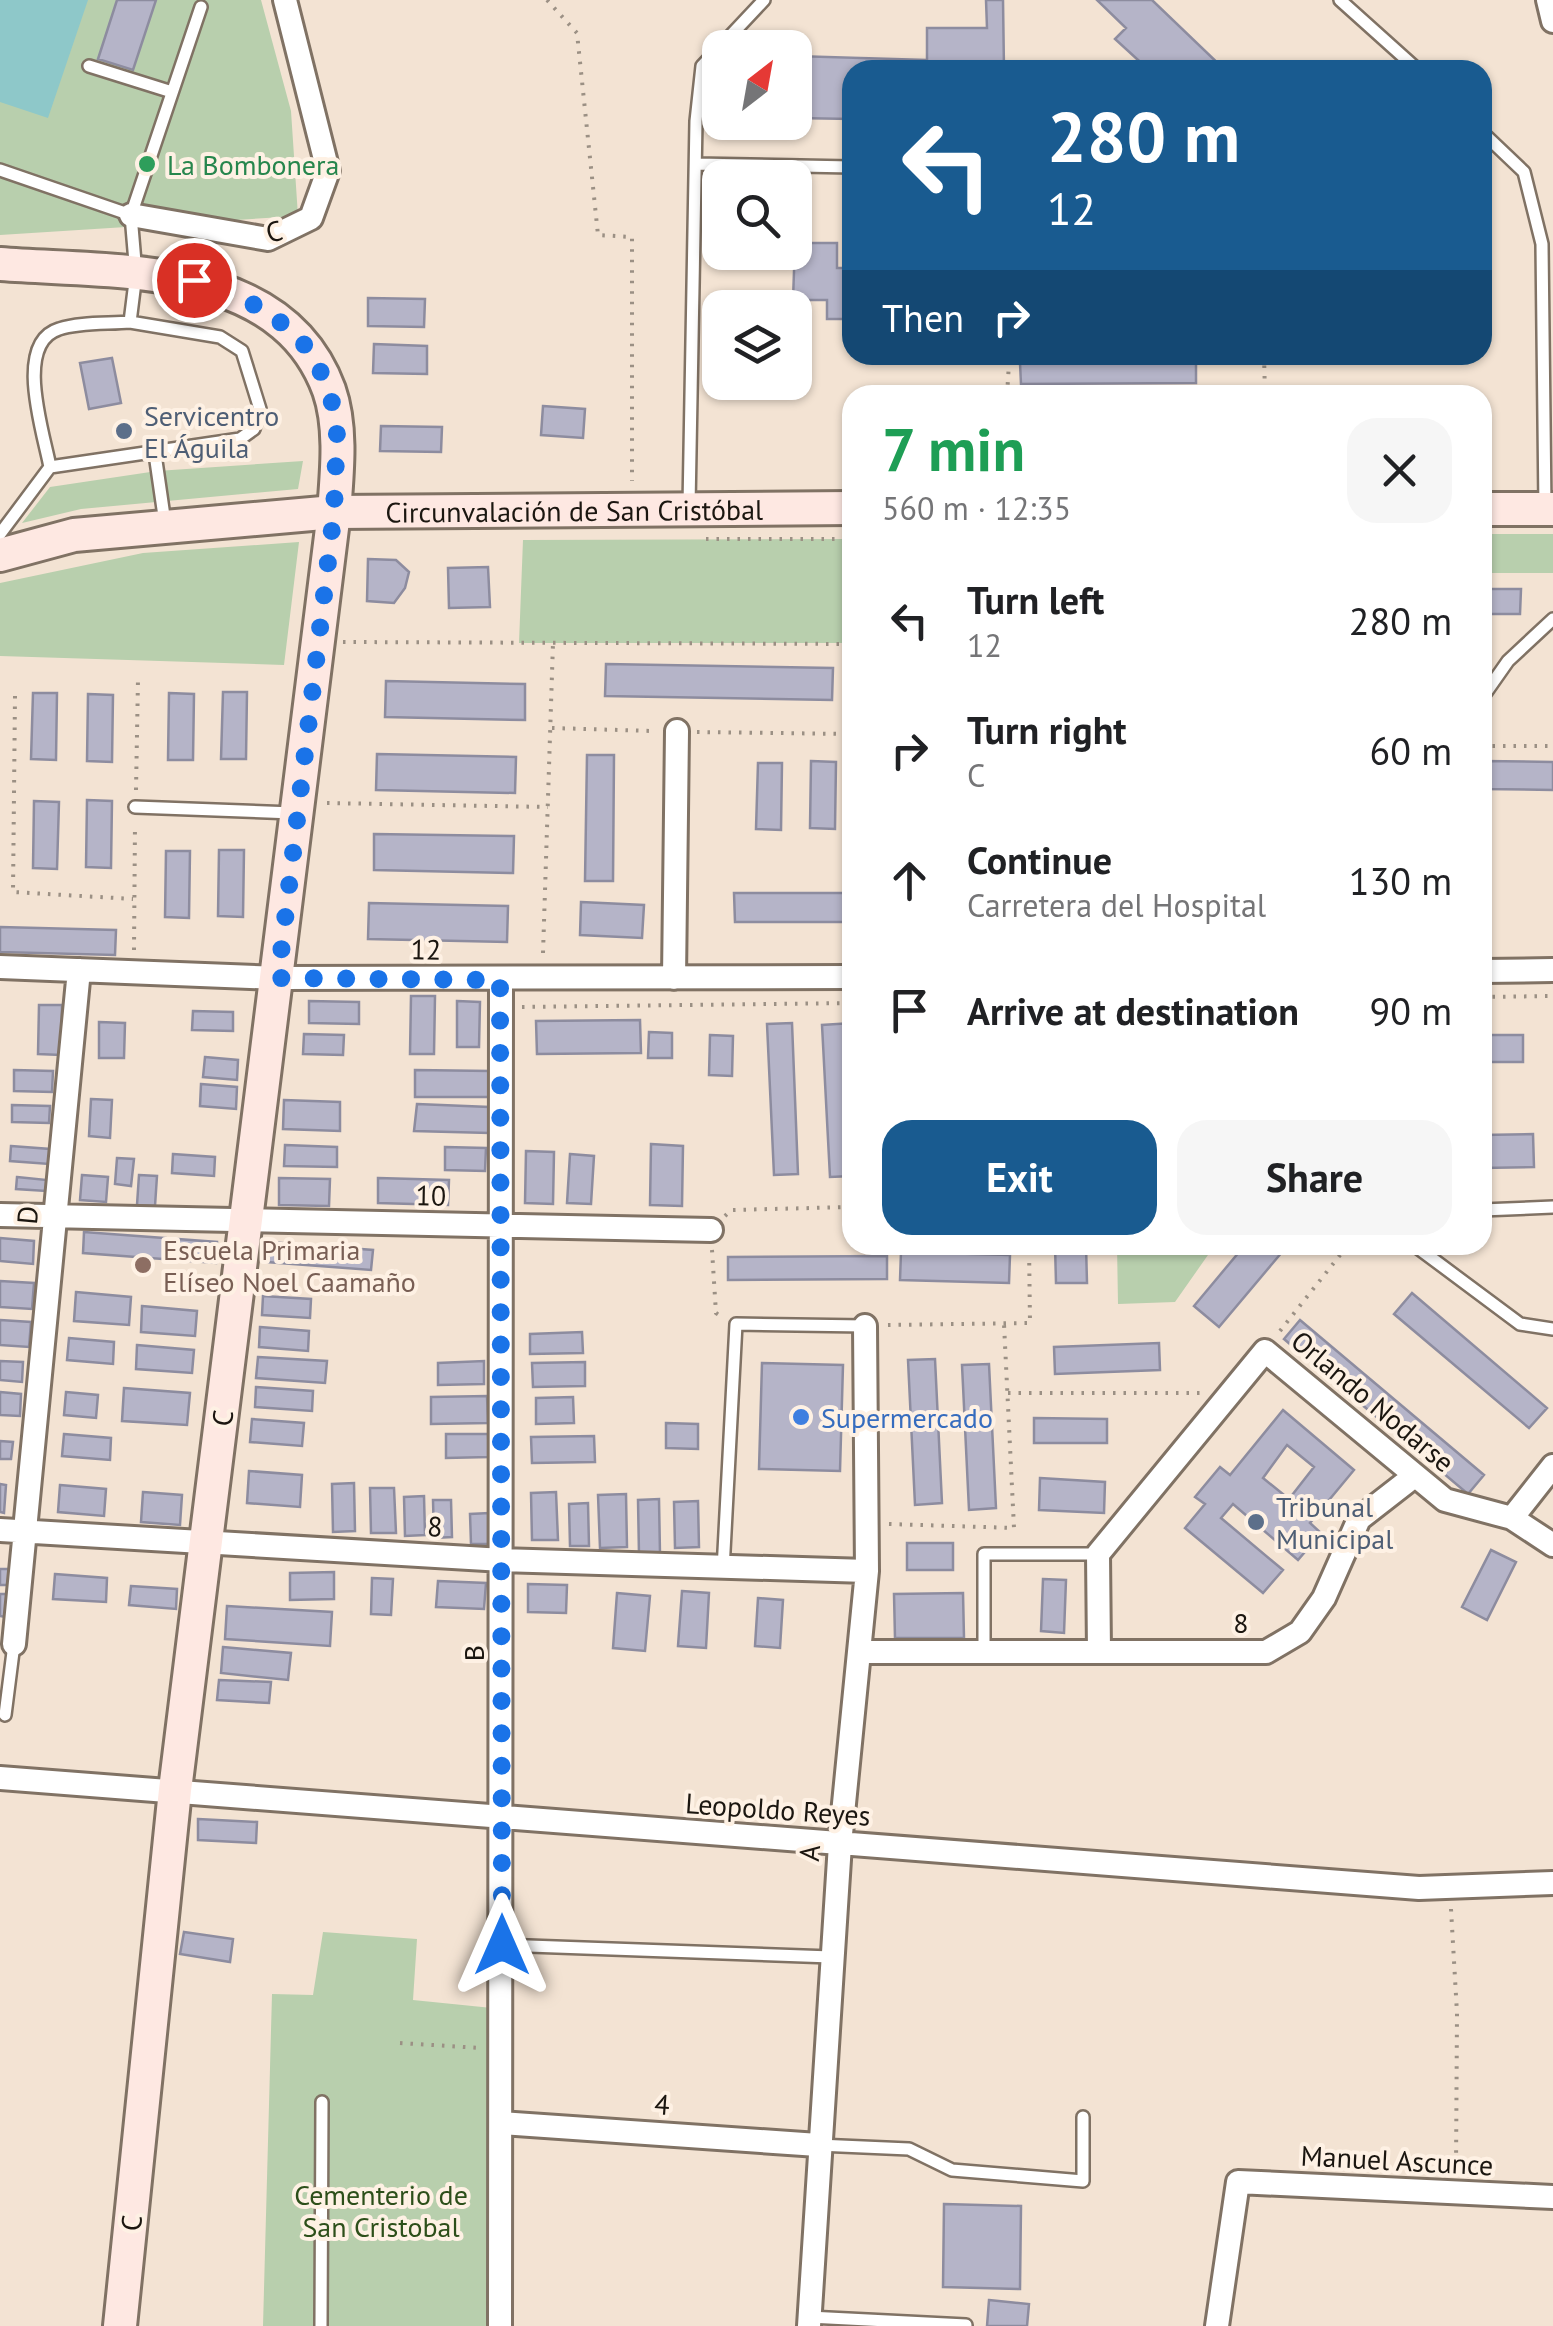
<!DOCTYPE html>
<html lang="en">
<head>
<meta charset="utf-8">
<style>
	:root { --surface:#fff; --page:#f6f6f6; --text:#202124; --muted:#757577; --accent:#195b90 }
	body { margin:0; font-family:"PT Sans",sans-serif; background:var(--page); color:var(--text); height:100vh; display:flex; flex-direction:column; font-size:38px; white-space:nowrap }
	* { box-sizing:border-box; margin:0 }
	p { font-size:32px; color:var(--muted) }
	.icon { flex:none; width:55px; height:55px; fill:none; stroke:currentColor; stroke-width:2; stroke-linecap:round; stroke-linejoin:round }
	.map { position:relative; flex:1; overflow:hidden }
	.side { position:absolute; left:842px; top:385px; width:650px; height:870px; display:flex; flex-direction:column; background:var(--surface); border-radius:30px; box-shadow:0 2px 8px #0004 }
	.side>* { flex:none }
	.hud { position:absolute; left:842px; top:60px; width:650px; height:305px; border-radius:30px; box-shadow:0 2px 8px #0004; background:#195b90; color:#fff; overflow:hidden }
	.needle { width:65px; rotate:31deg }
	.controls { position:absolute; left:702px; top:30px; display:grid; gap:20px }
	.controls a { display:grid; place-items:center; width:110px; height:110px; border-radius:20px; background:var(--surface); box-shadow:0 2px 8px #0004; font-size:50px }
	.pin { position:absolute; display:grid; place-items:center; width:85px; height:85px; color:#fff; margin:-42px; border:5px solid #fff; border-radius:50%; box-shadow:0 2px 10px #0007 }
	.me { position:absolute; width:110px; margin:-55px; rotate:0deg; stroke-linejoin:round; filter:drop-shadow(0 0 8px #0008) }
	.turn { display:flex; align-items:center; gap:35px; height:210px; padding:0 40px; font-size:45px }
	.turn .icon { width:130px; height:130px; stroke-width:2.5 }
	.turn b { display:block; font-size:70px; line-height:85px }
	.then { display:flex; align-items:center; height:95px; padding:0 40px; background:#0003; gap:20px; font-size:38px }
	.round { display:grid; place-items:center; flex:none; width:105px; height:105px; border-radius:30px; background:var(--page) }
	.overview { display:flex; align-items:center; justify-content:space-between; height:170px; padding:0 40px }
	h1 { font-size:60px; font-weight:700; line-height:75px; color:#1e9e55 }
	.primary-button { display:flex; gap:20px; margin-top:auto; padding:20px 40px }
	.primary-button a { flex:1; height:115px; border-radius:30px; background:var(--accent); color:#fff; font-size:40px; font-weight:700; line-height:115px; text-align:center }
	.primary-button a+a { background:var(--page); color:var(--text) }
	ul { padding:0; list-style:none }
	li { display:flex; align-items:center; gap:30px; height:130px; padding:0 40px }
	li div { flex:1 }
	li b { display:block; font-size:38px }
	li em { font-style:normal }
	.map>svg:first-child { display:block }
	.green { fill:#b8cfad }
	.water { fill:#8ec8c9 }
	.building { fill:#b5b4c8; stroke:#8d8c9f; stroke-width:2.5; fill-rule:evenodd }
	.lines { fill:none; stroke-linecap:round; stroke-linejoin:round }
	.lane-casing { stroke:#807264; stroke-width:16 }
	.street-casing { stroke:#807264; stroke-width:28 }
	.secondary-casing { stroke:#807264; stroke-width:38 }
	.path { stroke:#9b9084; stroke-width:4; stroke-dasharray:2.5 8; stroke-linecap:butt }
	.lane { stroke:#fff; stroke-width:11 }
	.street { stroke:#fff; stroke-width:22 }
	.secondary { stroke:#fee8e2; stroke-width:32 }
	.route { stroke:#1a73e8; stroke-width:18; stroke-dasharray:0 32.4 }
	.leisure-dot { fill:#2e9e5b; stroke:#fef1e4; stroke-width:4 }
	.service-dot { fill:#5c6f8a; stroke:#fef1e4; stroke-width:4 }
	.education-dot { fill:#8d6e63; stroke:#fef1e4; stroke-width:4 }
	.shop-dot { fill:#3f7fe0; stroke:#fef1e4; stroke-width:4 }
	.labels { text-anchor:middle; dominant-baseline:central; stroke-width:8; stroke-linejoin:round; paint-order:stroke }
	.leisure-label { font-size:28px; fill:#27864d; stroke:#fef1e4; text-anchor:start }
	.street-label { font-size:28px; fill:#1b1610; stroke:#fef1e4 }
	.service-label { font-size:28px; fill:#4e5e75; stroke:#fef1e4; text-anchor:start }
	.education-label { font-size:28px; fill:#785e54; stroke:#fef1e4; text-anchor:start }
	.shop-label { font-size:28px; fill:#366cbe; stroke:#fef1e4; text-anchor:start }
	.park-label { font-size:28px; fill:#2d4f1a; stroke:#fef1e4 }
</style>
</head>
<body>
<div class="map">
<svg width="1553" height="2326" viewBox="0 0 1553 2326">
	<rect width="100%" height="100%" fill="#f3e3d3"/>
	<!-- green -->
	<path class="green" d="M0,0H261L291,111L298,216L0,235Z
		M303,461L298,489L81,509L22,523L50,487L157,471Z
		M1482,534H1553V573H1483Z
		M852,539V643H519L523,540Z
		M299,542L284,665L0,656V583L143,553Z
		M1117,1245H1215L1175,1302L1118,1304Z
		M323,1932L417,1939L413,2000L492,2008L496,2326H263L272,1994L313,1995Z"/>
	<!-- water -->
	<path class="water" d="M0,0H88L48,118L0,102Z"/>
	<!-- building -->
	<path class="building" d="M117,0H156L133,70L98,59Z
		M986,0H1003L1004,70H852V119L795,118V56L927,60V28H987Z
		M1097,0H1152L1225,70H1168L1159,62L1149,70L1115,39L1126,28Z
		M795,243H837V268H852V319H827V300H793Z
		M368,298L425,299L424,327L368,326Z
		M374,344L427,346V374L373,373Z
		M992,355H1230V358H1196V383L1021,384L1020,363H992Z
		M112,358L121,403L89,409L80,363Z
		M543,406L585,409L583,438L541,435Z
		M381,426L442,427L441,452L380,451Z
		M368,559L396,560L409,572L405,588L394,603L367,601Z
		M488,567L490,607L449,608L448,568Z
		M1482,589H1521L1520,614H1482Z
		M606,664L833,668L832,700L605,696Z
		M386,681L525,684V720L385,717Z
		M223,692H247L246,759H221Z
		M33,693H57L56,760L31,759Z
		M169,693L194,694L193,760H168Z
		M88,694L113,695L112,762L87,761Z
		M377,754L516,757L515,793L376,790Z
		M587,755H614L613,881H585Z
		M811,761L836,762L835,829L810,828Z
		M1482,761L1553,762V790L1482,789Z
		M758,763H782L781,830L756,829Z
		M87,800L112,801L111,868L86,867Z
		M34,801L59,802L57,869L33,868Z
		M374,834L514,836L513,873L374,870Z
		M219,850H244L243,917L218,916Z
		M166,851H190L189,918L165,917Z
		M734,893H852V922H735Z
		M581,902L644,905L642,938L580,935Z
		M369,903L508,906L507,942L368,939Z
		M0,927L116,930L115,955L0,952Z
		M411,996H435L434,1054H410Z
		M309,1001L359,1002V1024L309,1023Z
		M457,1001L480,1002L479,1047H457Z
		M39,1005H62L61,1055L38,1054Z
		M193,1011L233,1012V1031L192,1030Z
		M640,1020L641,1053L537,1054L536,1021Z
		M99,1022L125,1023L124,1058H99Z
		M792,1023L798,1174L774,1175L767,1024Z
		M852,1023V1176L830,1177L822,1025Z
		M649,1032L672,1033V1058H648Z
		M304,1034L344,1035L343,1055L303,1054Z
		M710,1035L733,1036L732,1076L709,1075Z
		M1482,1035H1523V1062H1482Z
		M205,1057L238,1060L237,1080L203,1077Z
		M14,1070L53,1071L52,1092L14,1091Z
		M415,1070L491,1071L490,1097H415Z
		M201,1084L237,1087L236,1109L200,1106Z
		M91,1099L112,1100L110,1138L89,1136Z
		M284,1100L340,1102V1131L283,1129Z
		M417,1104L489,1107V1133L414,1131Z
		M12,1105L50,1106L49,1123L12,1122Z
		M1533,1134L1534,1167L1482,1168V1135Z
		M651,1144L683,1146L682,1206L650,1205Z
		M285,1145L337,1147V1167L284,1166Z
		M11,1146L50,1149L49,1164L10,1161Z
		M445,1147L486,1148L485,1171L445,1170Z
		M526,1151L554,1152L553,1204L525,1203Z
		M173,1154L215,1157L214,1176L172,1173Z
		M570,1154L594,1156L591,1204L567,1203Z
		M117,1158L134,1159L131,1186L115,1184Z
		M82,1175L108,1177L106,1202L80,1200Z
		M139,1175L157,1176L155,1206L137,1205Z
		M17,1177L47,1180L46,1191L16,1189Z
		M279,1178L330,1179L329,1206L279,1205Z
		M378,1178L449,1180L448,1205L378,1203Z
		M84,1232L217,1242L216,1263L83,1253Z
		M0,1238L34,1241L33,1264L0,1261Z
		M268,1242L373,1250L371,1270L267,1262Z
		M1055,1245H1086L1087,1283H1056Z
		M1245,1245H1288L1219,1327L1194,1306Z
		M901,1252L1010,1255L1009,1283L900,1280Z
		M887,1256V1279L728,1280V1257Z
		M0,1281L34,1283L32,1309L0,1307Z
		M76,1292L131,1297L129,1325L74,1321Z
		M1412,1293L1547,1408L1529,1428L1394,1314Z
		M263,1296L311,1299L310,1318L262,1315Z
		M142,1306L197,1311L195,1336L141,1332Z
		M0,1320L31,1322L29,1347L0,1345Z
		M1300,1320L1484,1475L1468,1494L1284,1339Z
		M260,1327L309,1331L308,1351L259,1347Z
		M582,1332L583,1353L530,1354V1334Z
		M69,1338L114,1342L113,1364L67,1360Z
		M1159,1343L1160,1370L1055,1374L1054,1347Z
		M137,1345L194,1350L192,1373L136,1369Z
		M258,1357L327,1361L325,1383L256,1378Z
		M935,1359L942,1503L915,1505L908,1360Z
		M0,1361L23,1362L22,1382L0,1380Z
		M484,1361V1384L438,1385V1363Z
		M585,1362V1386L533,1387L532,1363Z
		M762,1363L843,1365L840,1471L759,1469Z
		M989,1364L996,1508L969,1510L962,1365Z
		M256,1387L313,1391L312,1411L255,1407Z
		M124,1388L190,1393L187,1425L122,1421Z
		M0,1392L21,1394L20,1416L0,1415Z
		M66,1392L98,1395L96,1418L64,1415Z
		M487,1396L488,1423L431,1424V1397Z
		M573,1397L574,1423L536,1424V1398Z
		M1283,1410L1354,1470L1310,1523L1321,1533L1298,1560L1233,1504L1221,1518L1283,1570L1263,1593L1185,1528L1205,1504L1195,1497L1220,1467L1230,1475ZM1287,1445L1314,1467L1289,1499L1263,1478Z
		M1034,1418L1107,1419V1443H1034Z
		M252,1419L304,1423L302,1446L250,1442Z
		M666,1423L698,1424V1449L666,1448Z
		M64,1434L111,1438L110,1460L62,1456Z
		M446,1434H488L489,1457L446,1458Z
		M594,1436L595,1462L532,1463L531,1437Z
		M0,1441L13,1442L11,1459H0Z
		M249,1471L302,1475L300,1507L247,1503Z
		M1040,1478L1105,1482L1104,1513L1039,1510Z
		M354,1483L355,1531L333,1532L332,1484Z
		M0,1484L6,1485L4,1513L0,1512Z
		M60,1485L106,1489L104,1516L58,1512Z
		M370,1488H394L396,1533H371Z
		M143,1492L182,1495L180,1525L141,1522Z
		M556,1492L558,1540H532L531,1493Z
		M626,1494L627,1547L600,1548L598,1495Z
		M424,1496L425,1535L405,1536L404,1497Z
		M659,1499L660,1554L639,1555L638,1500Z
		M433,1500H451L452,1537L434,1538Z
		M698,1501L699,1547L675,1548L674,1502Z
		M588,1503L589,1546H570L569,1504Z
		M489,1513L490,1544H471L470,1514Z
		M907,1543H953V1570H907Z
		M1491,1550L1516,1562L1487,1620L1462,1607Z
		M0,1569H10L9,1585H0Z
		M334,1572V1599L290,1600V1573Z
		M55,1574L107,1578L106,1602L53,1599Z
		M372,1578L393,1579L391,1615L371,1614Z
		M1043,1579L1066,1580L1064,1633L1041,1631Z
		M438,1581L486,1583L484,1609L436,1607Z
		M528,1584L567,1585L566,1613L528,1612Z
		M131,1586L177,1589L176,1609L129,1605Z
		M682,1591L709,1593L706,1648L678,1646Z
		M617,1593L650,1596L645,1651L613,1648Z
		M963,1593L964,1638H895L894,1594Z
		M0,1594H8L6,1617L0,1616Z
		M758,1598L783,1600L780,1648L755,1646Z
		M227,1606L332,1612L330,1646L225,1639Z
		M223,1647L291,1653L288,1680L221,1673Z
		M219,1680L271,1682L269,1703L217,1700Z
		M198,1819L257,1822L256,1843L198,1840Z
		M184,1932L233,1939L230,1962L180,1954Z
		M944,2204L1021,2206L1020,2289L943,2287Z
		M989,2300L1029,2304L1027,2326H987Z"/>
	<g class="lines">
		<!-- lane casing -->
		<g class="lane-casing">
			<path id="lane" d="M1340,0L1418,70
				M89,66L172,92
				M1482,132L1524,172L1542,244L1545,508
				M696,164L852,167
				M0,170L131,215L201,7
				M130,322L220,337L242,351L260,409L254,429L240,439L50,467C44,434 13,343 59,329C80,322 108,324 130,322L136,274L131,215
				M155,454L165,523
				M689,506L696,121L702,66L764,0
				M0,534L50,467
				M1482,698L1508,661L1553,619
				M135,807L293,813
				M1482,1210L1553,1207
				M1414,1245L1520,1324L1553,1329
				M723,1570L736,1324L865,1326
				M984,1652V1554H1098
				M5,1715L14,1644
				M502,1945L831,1957
				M818,2145L909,2149L952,2170L1083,2181V2117
				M809,2317L966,2325
				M321,2326L322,2102"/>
		</g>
		<!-- street casing -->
		<g class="street-casing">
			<path id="street" d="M1548,0L1553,21
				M131,215L268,239L311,218L328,171L285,0
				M0,967L278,978L852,977
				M1482,971L1553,970
				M674,978L677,731
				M0,1215L711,1230
				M1512,1518L1553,1466
				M0,1530L503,1560L867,1571
				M14,1644L79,970
				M860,1652H1266L1300,1632L1324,1598L1359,1519L1413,1477
				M1099,1652L1098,1554L1265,1351L1445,1500L1512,1518L1553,1545
				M0,1778L1419,1888L1553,1883
				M502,2123L818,2145
				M500,2326L501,980
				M809,2326L840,1844L867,1571L865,1326
				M1217,2326L1238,2182L1553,2197"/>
		</g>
		<!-- secondary casing -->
		<g class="secondary-casing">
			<g id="secondary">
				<path d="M0,264C113,273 281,259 329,390C342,427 337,473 334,512L175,1790L120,2326"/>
				<path d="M1482,509H1553"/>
				<path id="s1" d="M0,555L74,535L334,512L852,508"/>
			</g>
		</g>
		<!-- path -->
		<path class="path" d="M547,0L577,33L598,235L632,237V481
			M1264,355L1265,395
			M1007,395L1009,363
			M706,539H852
			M343,642L852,644
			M15,696L13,892L133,899
			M552,728L653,731
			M697,732L852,734
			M1482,746H1552
			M136,790L138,679
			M327,803L548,807
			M134,950L135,824
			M543,953L553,643
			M1482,997L1553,996
			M522,1007L852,1003
			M725,1216L731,1210L852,1207
			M712,1250L716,1313L722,1317
			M888,1325L1030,1323L1029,1245
			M1280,1331L1348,1245
			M1008,1393H1203
			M889,1524L1014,1528L1004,1324
			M1451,1909L1457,2013L1456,2169
			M400,2043L480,2048"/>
		<!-- lane -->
		<use href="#lane" class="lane"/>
		<!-- street -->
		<use href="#street" class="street"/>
		<!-- secondary -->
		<use href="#secondary" class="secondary"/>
	</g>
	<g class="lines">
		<!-- route -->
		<path class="route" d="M194,280L236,294L276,318L311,351L330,392L337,431L334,512L278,978L500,980L502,1945"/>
	</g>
	<!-- markers -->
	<circle class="leisure-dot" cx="147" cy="164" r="10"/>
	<g class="service-dot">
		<circle cx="124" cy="431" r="10"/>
		<circle cx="1256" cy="1522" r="10"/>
	</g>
	<circle class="education-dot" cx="143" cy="1265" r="10"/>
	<circle class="shop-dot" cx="801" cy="1417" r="10"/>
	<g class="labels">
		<!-- leisure labels -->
		<g class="leisure-label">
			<text x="167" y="164">La Bombonera</text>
		</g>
		<!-- street labels -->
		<g class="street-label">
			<text transform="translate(274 231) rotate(-14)">C</text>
			<text stroke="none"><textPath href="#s1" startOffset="578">Circunvalación de San Cristóbal</textPath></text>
			<text transform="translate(426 949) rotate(1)">12</text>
			<text transform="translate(431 1195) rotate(1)">10</text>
			<text transform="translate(27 1215) rotate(-85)">D</text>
			<text transform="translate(1373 1401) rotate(40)">Orlando Nodarse</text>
			<text transform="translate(222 1418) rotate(-83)">C</text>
			<text transform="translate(435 1526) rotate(3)">8</text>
			<text x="1241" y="1622">8</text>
			<text transform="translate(473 1653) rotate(-90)">B</text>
			<text transform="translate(778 1809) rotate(4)">Leopoldo Reyes</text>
			<text transform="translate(809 1853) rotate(-85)">A</text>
			<text transform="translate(662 2104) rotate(4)">4</text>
			<text transform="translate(1397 2160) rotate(3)">Manuel Ascunce</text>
			<text transform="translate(131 2223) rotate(-84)">C</text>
		</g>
		<!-- service labels -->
		<g class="service-label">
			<text x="144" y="415">Servicentro<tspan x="144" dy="32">El Águila</tspan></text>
			<text x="1276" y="1506">Tribunal<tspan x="1276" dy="32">Municipal</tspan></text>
		</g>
		<!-- education labels -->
		<g class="education-label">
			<text x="163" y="1249">Escuela Primaria<tspan x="163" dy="32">Elíseo Noel Caamaño</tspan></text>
		</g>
		<!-- shop labels -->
		<g class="shop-label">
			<text x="821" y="1417">Supermercado</text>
		</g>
		<!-- park labels -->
		<g class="park-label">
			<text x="381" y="2194">Cementerio de<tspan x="381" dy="32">San Cristobal</tspan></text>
		</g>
	</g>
</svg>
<div class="controls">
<a><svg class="needle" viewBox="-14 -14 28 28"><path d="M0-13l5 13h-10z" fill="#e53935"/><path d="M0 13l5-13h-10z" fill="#757577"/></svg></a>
<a><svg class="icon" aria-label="search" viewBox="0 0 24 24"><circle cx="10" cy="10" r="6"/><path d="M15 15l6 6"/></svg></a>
<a><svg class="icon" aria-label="layers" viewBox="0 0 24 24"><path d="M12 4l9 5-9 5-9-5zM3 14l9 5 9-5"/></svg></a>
</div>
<div class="pin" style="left:194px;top:280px;background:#d93025"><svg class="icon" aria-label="arrive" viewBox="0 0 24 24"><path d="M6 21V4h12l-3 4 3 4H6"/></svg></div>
<svg class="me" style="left:502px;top:1945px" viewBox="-20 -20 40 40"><path d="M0-17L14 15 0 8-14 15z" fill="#1a73e8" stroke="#fff" stroke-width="4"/></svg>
<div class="hud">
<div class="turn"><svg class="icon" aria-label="left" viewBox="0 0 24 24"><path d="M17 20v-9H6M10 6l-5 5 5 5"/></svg><div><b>280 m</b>12</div></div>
<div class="then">Then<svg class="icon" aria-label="right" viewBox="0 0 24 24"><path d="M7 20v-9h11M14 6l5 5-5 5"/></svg></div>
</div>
<section class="side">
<div class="overview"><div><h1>7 min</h1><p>560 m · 12:35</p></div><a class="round"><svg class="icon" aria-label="close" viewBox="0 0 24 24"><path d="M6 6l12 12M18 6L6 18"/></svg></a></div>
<ul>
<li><svg class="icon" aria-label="left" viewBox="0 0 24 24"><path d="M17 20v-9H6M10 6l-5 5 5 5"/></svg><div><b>Turn left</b><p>12</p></div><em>280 m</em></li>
<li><svg class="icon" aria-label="right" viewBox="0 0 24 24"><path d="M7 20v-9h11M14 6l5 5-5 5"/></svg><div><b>Turn right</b><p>C</p></div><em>60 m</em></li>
<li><svg class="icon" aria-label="ahead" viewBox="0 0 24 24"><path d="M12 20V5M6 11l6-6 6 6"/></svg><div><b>Continue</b><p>Carretera del Hospital</p></div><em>130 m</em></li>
<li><svg class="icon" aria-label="arrive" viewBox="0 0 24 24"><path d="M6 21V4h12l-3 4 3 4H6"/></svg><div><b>Arrive at destination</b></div><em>90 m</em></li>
</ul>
<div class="primary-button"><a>Exit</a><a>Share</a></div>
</section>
</div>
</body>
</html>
